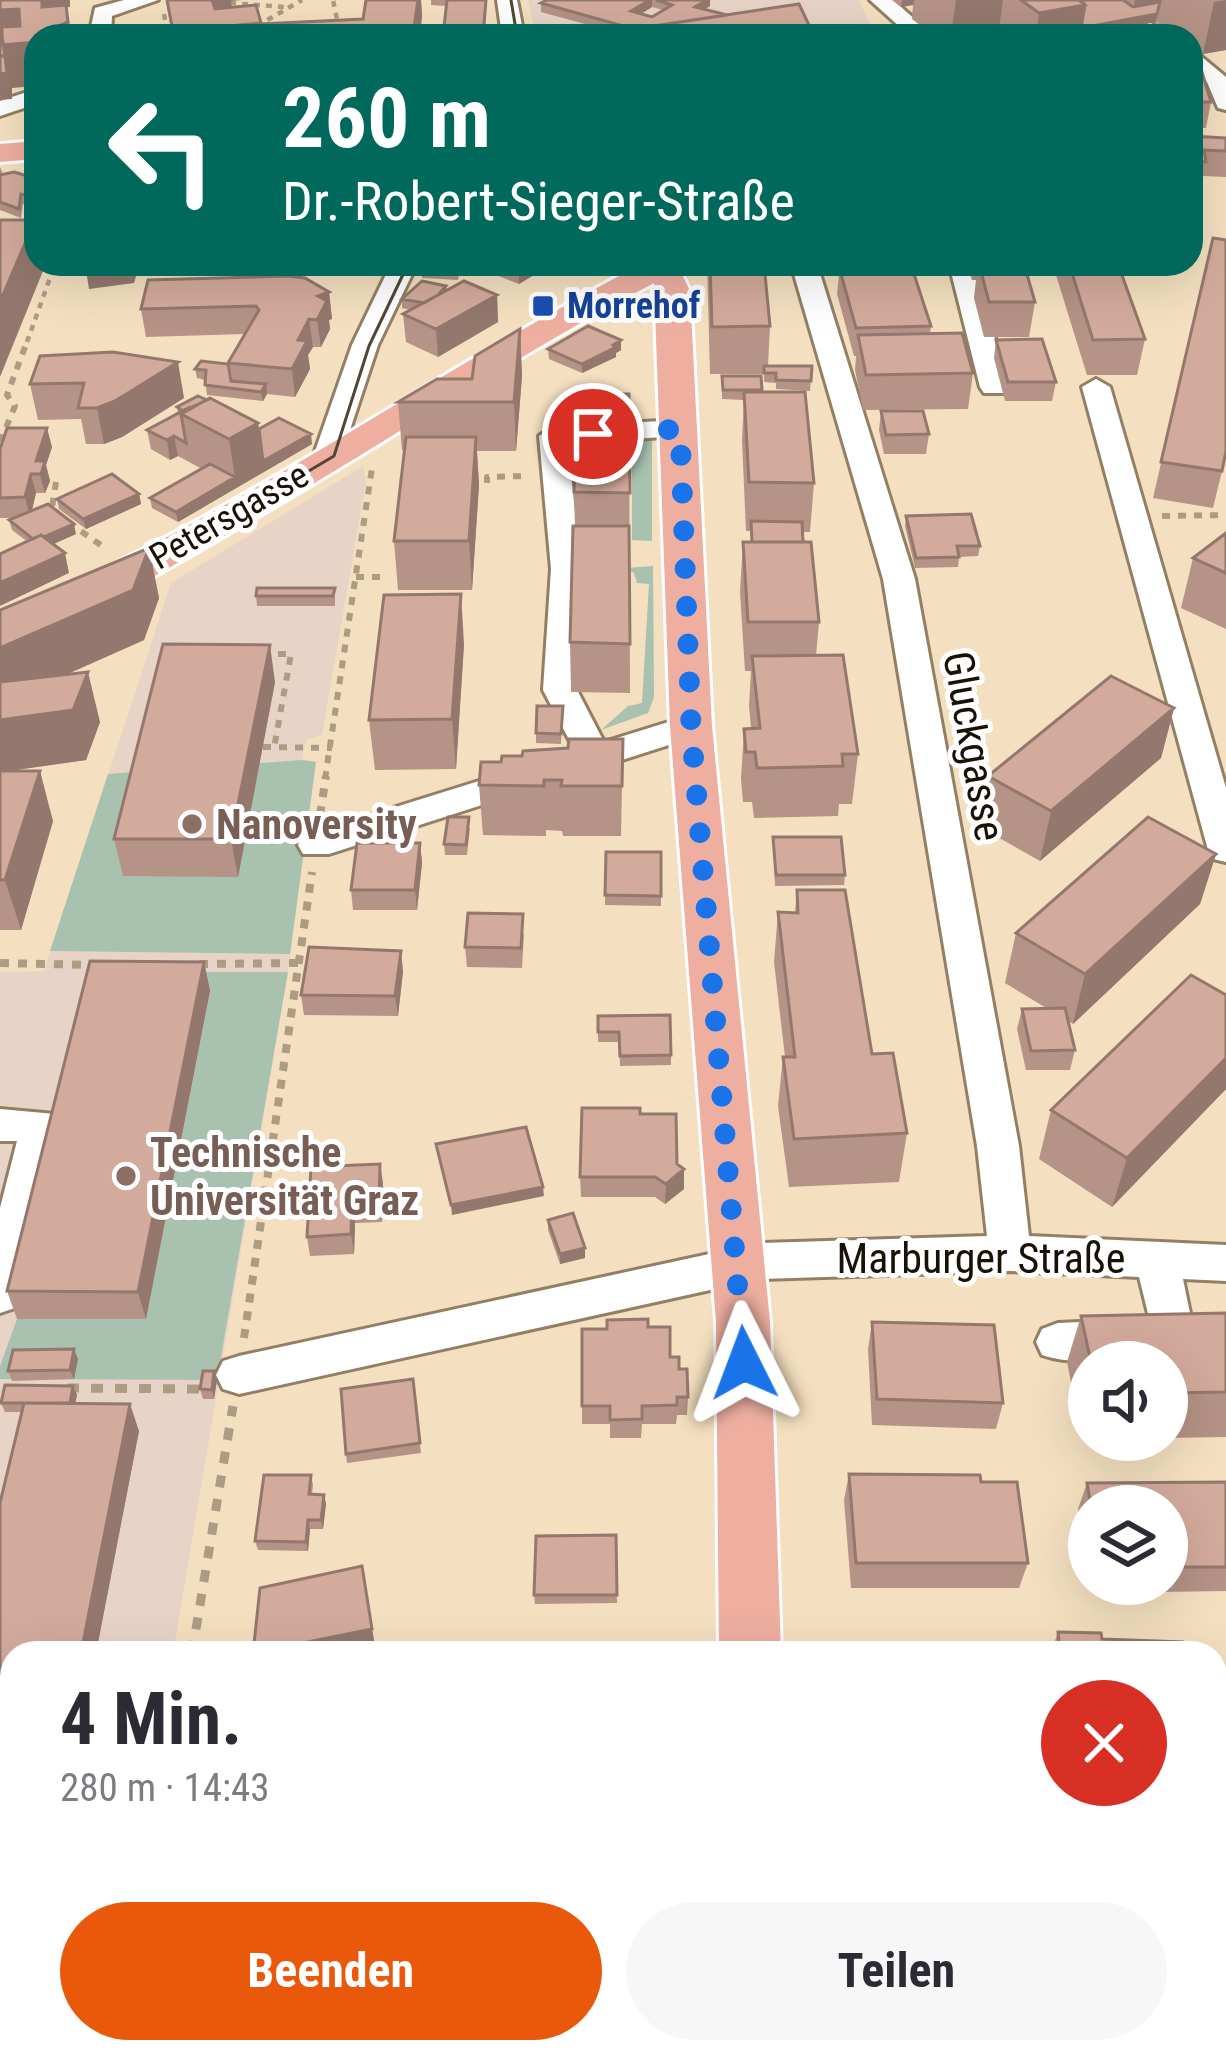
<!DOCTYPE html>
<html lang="de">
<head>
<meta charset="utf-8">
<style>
	:root { --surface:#fff; --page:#f7f7f7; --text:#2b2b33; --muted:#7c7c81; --accent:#ea580c }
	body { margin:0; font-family:"Roboto Condensed",sans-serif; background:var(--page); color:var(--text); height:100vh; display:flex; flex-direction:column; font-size:45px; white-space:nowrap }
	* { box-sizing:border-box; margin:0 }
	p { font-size:39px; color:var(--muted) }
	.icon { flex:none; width:66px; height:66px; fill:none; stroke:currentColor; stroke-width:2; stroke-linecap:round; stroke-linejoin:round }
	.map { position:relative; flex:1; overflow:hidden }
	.sheet { position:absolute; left:0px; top:1641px; width:1227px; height:423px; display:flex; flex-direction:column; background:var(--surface); border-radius:36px 36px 0 0; box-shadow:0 12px 48px #0002 }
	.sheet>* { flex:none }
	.top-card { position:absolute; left:24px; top:24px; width:1179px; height:252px; border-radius:36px; box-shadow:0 12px 48px #0002; background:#00695c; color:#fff; overflow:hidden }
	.buttons { position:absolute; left:1068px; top:1341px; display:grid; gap:24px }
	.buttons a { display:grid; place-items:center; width:120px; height:120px; border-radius:50%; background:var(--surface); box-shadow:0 12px 48px #0002; font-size:60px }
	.pin { position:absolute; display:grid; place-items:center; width:102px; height:102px; color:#fff; margin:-51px; border:6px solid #fff; border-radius:50%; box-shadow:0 3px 12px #0007 }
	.me { position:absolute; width:132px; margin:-66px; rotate:357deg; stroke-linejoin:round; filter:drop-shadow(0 0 9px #0008) }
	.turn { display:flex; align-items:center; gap:42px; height:252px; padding:0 60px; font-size:54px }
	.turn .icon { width:156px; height:156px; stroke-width:2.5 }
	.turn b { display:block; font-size:84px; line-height:102px }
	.round { display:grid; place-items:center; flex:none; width:126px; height:126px; border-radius:63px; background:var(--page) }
	.summary { display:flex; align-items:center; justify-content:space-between; height:204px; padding:0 60px }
	h1 { font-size:72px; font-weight:700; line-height:90px }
	.cta { display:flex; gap:24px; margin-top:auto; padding:24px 60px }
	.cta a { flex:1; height:138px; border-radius:72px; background:var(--accent); color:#fff; font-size:48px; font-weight:700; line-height:138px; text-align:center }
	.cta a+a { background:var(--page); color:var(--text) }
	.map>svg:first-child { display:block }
	.education { fill:#e8d4c6 }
	.green { fill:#a9c1af }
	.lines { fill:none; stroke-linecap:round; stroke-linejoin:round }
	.minor-casing { stroke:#938064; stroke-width:6 }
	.major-casing { stroke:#fff; stroke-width:6 }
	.path-far3 { stroke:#ad9c84; stroke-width:4.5; stroke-dasharray:6 6; stroke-linecap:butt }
	.path-far2 { stroke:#ad9c84; stroke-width:6; stroke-dasharray:8 8; stroke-linecap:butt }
	.path-far1 { stroke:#ad9c84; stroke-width:8; stroke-dasharray:9 9; stroke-linecap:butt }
	.path { stroke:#ad9c84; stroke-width:9; stroke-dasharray:12 12; stroke-linecap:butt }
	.minor { fill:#fff; fill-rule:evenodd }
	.major { fill:#eeafa1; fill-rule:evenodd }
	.tram { stroke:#514736; stroke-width:3 }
	.wall { fill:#b59386; fill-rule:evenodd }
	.shaded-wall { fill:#94786d }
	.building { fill:#d3ab9c; stroke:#94786d; stroke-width:3 }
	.route { stroke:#1a73e8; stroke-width:21; stroke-dasharray:0 37.8 }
	.transit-dot { fill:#1a4fb4; stroke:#fff; stroke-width:4.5 }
	.education-dot { fill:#8d6e63; stroke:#fff; stroke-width:4.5 }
	.labels { text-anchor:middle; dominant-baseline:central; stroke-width:10; stroke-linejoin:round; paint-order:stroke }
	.far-transit-label { font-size:36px; font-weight:bold; fill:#164399; stroke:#fff; text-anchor:start }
	.far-street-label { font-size:36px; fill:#181106; stroke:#fff }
	.street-label { font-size:42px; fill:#181106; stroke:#fff }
	.education-label { font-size:42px; font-weight:bold; fill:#785e54; stroke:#fff; text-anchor:start }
</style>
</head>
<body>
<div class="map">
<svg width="1226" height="2062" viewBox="0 0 1226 2062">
	<rect width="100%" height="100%" fill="#f4dfc0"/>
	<!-- education -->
	<path class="education" d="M528,0H859L871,26L801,36H536Z
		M363,466L366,482L322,735L306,740L302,759L316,762L288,972L173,1653H12V2052H108L106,2062H0V972L44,971L171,583Z"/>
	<!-- green -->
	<path class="green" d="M652,436V541L632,540V438Z
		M653,566L654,697L648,713L601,730L628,706L642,703L649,584L637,583L634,573L625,568Z
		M302,760L316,762L290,954L50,951L108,774Z
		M102,972H288L217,1380L0,1379V1366L17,1319H146L210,992Z"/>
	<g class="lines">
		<!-- minor casing -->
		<g class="minor-casing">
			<path id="minor" d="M124,0H158L112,16L111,36H89L95,8Z
				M497,0H517L524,36H502Z
				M870,0H893L934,36H910Z
				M1144,19L1172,36H1146L1133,25Z
				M1191,48L1226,77V110L1218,108L1207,82L1191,67Z
				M36,89V104L0,116V101Z
				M391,264H417L378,345L340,460L326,469L316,466L312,460L352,345Z
				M791,264H817L915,579L1019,1146L1029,1236L1226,1245V1281L1183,1279L1191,1318H1226V1356H1173L1157,1350L1139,1277L1010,1271L760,1279L239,1394L223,1389L216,1375L223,1361L239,1356L760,1243L987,1236L977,1146L883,579Z
				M949,264H975L1008,387L1004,393H984L980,387Z
				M1096,379L1110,387L1226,788V862L1213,859L1208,850L1082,387Z
				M679,420L693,429L689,435L568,444L581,569L577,690L604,742L691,715L703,718L708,726L703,734L329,854H303L298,845L303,836L575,751L543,690L551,569L539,436L553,427Z
				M0,1109L55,1114L61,1125L22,1295L15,1308L0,1313V1208L17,1141H0Z
				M1126,1320L1142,1326L1148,1339L1142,1352C1113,1362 1071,1365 1042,1355L1036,1342L1042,1329L1058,1323Z"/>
		</g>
		<!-- major casing -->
		<g class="major-casing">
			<path id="major" d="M36,141V159L0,162V144Z
				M642,264H682L679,268L690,291L712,726L770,1322L781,1653H719L716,1322L670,726L654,283C511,358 378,448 238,528C164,571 83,621 0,642V616C227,523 425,376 642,264Z
				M718,2052H788V2062H718Z"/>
		</g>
		<!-- path-far3 -->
		<path class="path-far3" d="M230,3L285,7
			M164,14L168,36
			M257,26L302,0
			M324,36L338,24L333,0
			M27,342L55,264"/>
		<!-- path-far2 -->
		<path class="path-far2" d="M0,442L15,406L7,395L28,339
			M56,482L52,508L57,512
			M487,483V477L527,476
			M1162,516L1226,515
			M68,522L105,548
			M356,577H384
			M262,654H291L274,748
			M263,747L332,748
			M325,779L372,468"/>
		<!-- path-far1 -->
		<path class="path-far1" d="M320,815L326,776
			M0,963L94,965
			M199,964L300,963
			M244,1338L312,872"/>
		<!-- path -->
		<path class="path" d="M67,1388L202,1389
			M192,1653L233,1406
			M126,2062L127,2052"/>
		<!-- minor -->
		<use href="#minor" class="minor"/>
		<!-- major -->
		<use href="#major" class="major"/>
		<!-- tram -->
		<path class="tram" d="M511,0L517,36
			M125,580L334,456L369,346L408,264"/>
	</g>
	<!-- wall -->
	<path class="wall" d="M166,0L231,1L232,7L261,24L363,19L366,0H421L422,15L420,36H172Z
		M431,0H486L485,36H443L446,6L431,5Z
		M547,0H710V6L705,9L727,15L809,25V36H617L618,33L541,12V3ZM652,7L663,10L652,17L641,14Z
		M892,0H1226V50L1203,54L1191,46V36H1176L1156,22L1083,36H934L912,19L913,5L901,7Z
		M1191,62L1211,102L1206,128H1191Z
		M1191,136L1226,138V177L1203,176L1200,188H1191Z
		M0,167L3,174L34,178L36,188L32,205L23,204L21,218L0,210Z
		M276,264H303V266H276Z
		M322,264H369L363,276L323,273Z
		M424,264L474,267L470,276L459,275L458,280L422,278V269Z
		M491,264H552L519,284L491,273Z
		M567,264H605L587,274L567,266Z
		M707,264H788L765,276L770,326L768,366H812L810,391L776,389V383L764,382V374H710Z
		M826,264H884L931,326L930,334L973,373L968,409L863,410L855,370L856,356H854L837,294L839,275H830Z
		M967,264H1024L1035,302L1029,337H984L974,298L976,280H972Z
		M1033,264H1118L1145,339L1137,375H1087L1056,275L1058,265Z
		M1205,273L1222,471L1213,508L1153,498Z
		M446,286L447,290L497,295L498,322L438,357L406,342L403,314L411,310L402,308V299Z
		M329,292L332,319L329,320L330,329L321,347H313L308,355L310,369L295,397L267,394L263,401L207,395L205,380L197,378L195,369L228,364L245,334L146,337L141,309Z
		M520,329L522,376L516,451H477L479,485L472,590H398L394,541L404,450H402L398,402L472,379Z
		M996,340L1056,382L1052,401H1005L994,358Z
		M548,349L621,350L616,353V357L582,373L549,359Z
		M40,356L184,398L122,437L104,444H86L81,419L38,420L30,384Z
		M722,376H761L762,392L814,483L810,532H803L819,622L816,656L858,754L852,804H839L838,816L754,818L752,802H743L741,779L744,729L751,728L749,706L751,671H745L740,592L743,542H751V531H746L742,440L744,400L722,399Z
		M629,394L630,693L571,692L570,642L575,526L574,492Z
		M177,407L258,423L259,429L312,444L178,522L152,508L150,498L202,469L178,456L170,460L151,449L147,430L178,413Z
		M881,411L929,434L926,454H884L879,430Z
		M52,447L46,465L50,481L45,493H36L32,511L76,534L53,544L69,573L12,530L9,520L15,518H0V449Z
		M139,494L141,504L86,529L59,509L57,499Z
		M906,516L980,546L978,556L959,557L958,567L915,568L905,526Z
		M1226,533V629L1181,608L1193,558Z
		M149,548L159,598L144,640L65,675L100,722L86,760L10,771L53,821L21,930H0V610Z
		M335,588V606H257L256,596Z
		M464,644L456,769L375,770L369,720Z
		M275,682L238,877L123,876L114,839Z
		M563,706L561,744L536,743V733Z
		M1174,708L1161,758L1040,861L978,826L988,776Z
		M623,739L621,836H563L562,831L546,830V836L483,835L479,785L501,762L522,756Z
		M470,828L467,855H445L444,844Z
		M773,837L845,875L844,885L775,886Z
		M420,843L422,863L417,910H353L351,890Z
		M606,852H661V906L605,905Z
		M1216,854L1200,904L1073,1024L1068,1021L1075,1050L1070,1070H1026L1017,1029L1022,1009H1048L1005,983L1016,933Z
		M797,890L907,1133L899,1182L789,1187L778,1106L783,1057H785L774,962L778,912L795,913Z
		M524,934L522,968L467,967L465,947Z
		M204,962L210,991L146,1319H17L7,1291Z
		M403,971L398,1016L304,1015L301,995Z
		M1226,995V1089L1112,1207L1039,1159L1051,1110Z
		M598,1016L671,1055V1065L620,1066L619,1042H598Z
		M640,1114L677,1164L684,1169V1189L665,1204L655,1197H581L580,1177Z
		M383,1183L382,1222L355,1223L354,1254L310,1256L307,1237Z
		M548,1220L585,1258L560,1264L548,1230Z
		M1226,1313V1437L1167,1438V1362H1089V1439H1082L1067,1362L1081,1316Z
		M872,1322L1003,1403L996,1429L872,1425L868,1349Z
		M648,1327L679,1369L688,1397L687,1415H677L676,1424H642L641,1438H610V1424H582V1329Z
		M78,1359L74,1379L12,1381L8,1371Z
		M413,1379L421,1453L347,1463L346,1454Z
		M217,1380L214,1399H203L200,1389Z
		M73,1386L77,1395L75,1404L139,1431L96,1653H12V1709H0V1503L22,1412H5L1,1403Z
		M849,1474L981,1482L1028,1563L1019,1588H851L844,1500Z
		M311,1475L313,1485L312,1494L324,1495L326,1504L323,1529H310L308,1551L258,1550L255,1541Z
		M1226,1482V1591L1093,1593L1092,1584H1167V1506H1089V1570L1078,1509L1087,1483Z
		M616,1535L617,1603L535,1604L534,1595Z
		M1058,1632L1102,1639L1185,1653H1052V1649Z
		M1215,1889H1226V1998L1215,1997Z"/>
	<!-- shaded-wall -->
	<path class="shaded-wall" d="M42,0H70V7H66L72,36H64L61,25L66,7L48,36Z
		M210,0H242L231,1L233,16L261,23L262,36H174L173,31Z
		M418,0H421L422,15L420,36H415Z
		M650,0H652V7L631,20V11Z
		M707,0H710V6L695,15V7Z
		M902,0H914L913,5L901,7Z
		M956,0H1003L998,36H951Z
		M1047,0H1081L1085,5L1157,14L1156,22L1083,36H1036L1039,13Z
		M1135,0H1160L1158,11L1132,16Z
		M1226,0V50L1203,54L1214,2Z
		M19,9L36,42V86L12,88V87V99L0,100V10Z
		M809,25V36H706Z
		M381,26L382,36H342Z
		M34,178L36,188L32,205L30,196Z
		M35,220L36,264H45V266L0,377V302Z
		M131,264H140L134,283L89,289L86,270Z
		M537,264H552L519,284V275Z
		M588,264H605L587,274Z
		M759,264H788L758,280Z
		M329,292L332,319L329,320L330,329L321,347L317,320L318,296Z
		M497,295L498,322L438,357L436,329Z
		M309,319L313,347L308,355L310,369L295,397L292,369L298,340Z
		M520,329L522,376L516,451L514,402Z
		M621,340V350L616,353V357L582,373V364Z
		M178,362L184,398L122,437L104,444L97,408Z
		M266,384L267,394L263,401L261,392Z
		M258,423L263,461L311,434L312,444L178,522L176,512L235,477L229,439Z
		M47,428L52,447L46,465L50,481L45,493L36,461Z
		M174,436L178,456L170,460L167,440Z
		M476,437L479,485L472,590L469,541Z
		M31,474L36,493L30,517L25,497Z
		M139,494L141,504L86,529L83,519Z
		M74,524L76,534L38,551L36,541Z
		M149,548L159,598L144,640L0,704V648Z
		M65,553L69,573L0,606V583Z
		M461,594L464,644L456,769L452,719Z
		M270,645L275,682L238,877L231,839Z
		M88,672L100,722L86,760L0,772V720Z
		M1174,708L1161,758L1040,861L1051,811Z
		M40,771L53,821L21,930L5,880Z
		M420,843L422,863L417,910L415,890Z
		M1216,854L1200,904L1073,1024L1085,974Z
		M401,951L403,971L398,1016L395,996Z
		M204,962L210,991L146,1319L138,1292Z
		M1226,1058V1089L1112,1207L1127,1158Z
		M380,1164L383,1183L382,1222L379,1203Z
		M684,1169V1189L665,1204L666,1184Z
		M543,1187L544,1196L452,1215L451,1205Z
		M352,1204L355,1223L354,1254L351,1234Z
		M585,1248V1258L560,1264V1254Z
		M74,1349L78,1359L74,1379L70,1370Z
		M214,1371L217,1380L214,1399L212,1390Z
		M73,1386L77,1395L73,1412L70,1403Z
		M130,1404L139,1431L96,1653H81Z
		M324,1495L326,1504L323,1529L321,1520Z
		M308,1520L310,1529L308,1551L306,1542Z
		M362,1566L375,1646L339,1653H255Z
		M12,2013V2052H22L20,2062H2Z"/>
	<!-- building -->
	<path class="building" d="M0,0H42V7L66,5L68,22L61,25L67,36H36V42L2,45V27L20,26L19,9L0,10Z
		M167,0H212L215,9L256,5L261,23L173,31Z
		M366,0H418L414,27L381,26L342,36H263L261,24L363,19Z
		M447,0H486L483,36H443Z
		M547,0H650L631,11L652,17L672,5L656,0H707L695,7L727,15L634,29L541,3Z
		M1021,0H1079L1085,5L1039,13Z
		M1081,0H1123L1133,7L1160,2L1157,14L1081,28L1085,5Z
		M799,4L809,25L709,36H617L619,31Z
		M0,29L2,36L5,56H0Z
		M858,32L863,36H834Z
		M0,56H5L7,73L0,74Z
		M1191,62H1199L1211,102H1191Z
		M1191,136L1226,138V151L1204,150L1206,162L1191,161Z
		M14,172L34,178L30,196L21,194L19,209L0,202V175Z
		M0,220H35L0,302Z
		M1213,238L1226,240V451L1222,471L1161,462Z
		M88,264H131L86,270Z
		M328,264H363L362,267Z
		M424,264H471L470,267L459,266L457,271L422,269Z
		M492,264H537L519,275Z
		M710,264H764L770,326L712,327Z
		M979,264H1024L1035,302H989Z
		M1069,264H1118L1145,339L1093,340Z
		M911,265L931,326L856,328L839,267Z
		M288,276L305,278L329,292L318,296L327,301L317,320L309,319L298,340L307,341L292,369L228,363L259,310L256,306L141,309L148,280Z
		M422,281L446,286L438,295L424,303L402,299Z
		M464,281L497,295L436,329L403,314Z
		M588,326L621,340L613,345L616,347L582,364L548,349Z
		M520,329L514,402H398L437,379H472L475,356Z
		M962,333L973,373L866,375L858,335Z
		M1042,339L1056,382H1008L996,340Z
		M113,352L178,362L115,401L97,408H78L84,383L30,384L40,356Z
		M201,361L228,364L231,381L266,384L261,392L205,385L206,370L195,369Z
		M764,366H812L811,381L776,380V373H764Z
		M722,376H761L762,390H723Z
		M744,392H805L814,483L749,482Z
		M577,394H629L630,493L574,492Z
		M198,396L207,400L183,411L177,407Z
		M210,398L258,423L229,439L181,414Z
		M190,407L192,408L181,414L186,443L174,436L167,440L147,430Z
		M881,411H923L929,434L886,435Z
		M279,418L311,434L263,461L259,429Z
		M7,428H47L36,461H45L41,474H31L25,497L0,498V449Z
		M406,437H476L469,541H394Z
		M210,464L235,477L176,512L150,498Z
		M112,474L139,494L83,519L57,499Z
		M48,504L74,524L44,537L41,535L33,539L9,520Z
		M971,514L980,546H957L959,557L916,558L906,516Z
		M751,521L802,522L803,542H752Z
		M573,526H629L630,644L570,642Z
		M1226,533V573L1193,558Z
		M41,535L65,553L0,583V554Z
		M743,542H811L819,622H748Z
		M149,548L133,590L0,648V610Z
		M257,588H335L333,596H256Z
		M461,594L452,719L369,720L384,595Z
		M163,644L270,645L231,839H114Z
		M843,655L858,754H842L843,766L757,768L755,752H746L744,729L760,728L752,656Z
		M88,672L73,710L0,720V682Z
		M1111,676L1174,708L1051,811L988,776Z
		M537,706H563L561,734L536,733Z
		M569,739H623L622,786H561L562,780H544V786L479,785L481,762H501L502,756H522L523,751L568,748Z
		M0,771H40L5,880H0Z
		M448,817H469L466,845L444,844Z
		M1148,817L1216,854L1085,974L1016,933Z
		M773,837H841L845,875H776Z
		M357,843H420L415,890H351Z
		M606,852H661V896L605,895Z
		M797,890H845L872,1054L893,1053L907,1133L794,1139L783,1057H795L778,912L798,913Z
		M468,913L523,914L521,948L465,947Z
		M309,947L401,951L395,996L301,995Z
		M90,961L204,962L138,1292L7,1291Z
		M1191,975L1226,995V1058L1127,1158L1051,1110Z
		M1065,1008L1075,1050L1031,1051L1022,1009Z
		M670,1015L671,1055L620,1056L619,1032H598V1016Z
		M582,1108H640V1114H676L677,1164L684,1169L666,1184L655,1177H580Z
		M526,1127L543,1187L451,1205L436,1144Z
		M380,1164L379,1203L352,1204L351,1234L307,1237L311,1167Z
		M573,1213L585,1248L560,1254L548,1220Z
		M1226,1313V1392L1167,1393V1362H1091L1081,1316Z
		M648,1319V1327H670V1357H679V1369H687L688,1397H677V1405L642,1406V1419L610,1420V1406H582V1329H607V1320Z
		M872,1322L994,1325L1003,1403L877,1399Z
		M74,1349L70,1370L8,1371L13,1350Z
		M203,1371H214L212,1390L200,1389Z
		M413,1379L420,1443L346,1454L341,1389Z
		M5,1385L73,1386L70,1403H1Z
		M24,1403L130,1404L81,1653H12V1685H0V1503Z
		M849,1474L980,1475L981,1482H1017L1028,1563H856Z
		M264,1475H311L309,1494L324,1495L321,1520H308L306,1542L255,1541Z
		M1226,1482V1567H1167V1506H1091L1087,1483Z
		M616,1535L617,1595H534L536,1536Z
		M362,1566L372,1629L253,1653L260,1588Z
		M1058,1632L1101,1633L1102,1639L1183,1642L1185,1653H1060Z
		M847,1647L937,1649V1653H847Z
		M0,1723H12V2013L2,2062H0Z
		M1215,1889H1226V1984L1215,1983Z
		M289,2052H313L314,2062H250Z"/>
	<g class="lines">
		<!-- route -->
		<path class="route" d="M593,434L680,429L691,726L744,1363"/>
	</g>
	<!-- markers -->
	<rect class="transit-dot" x="531" y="294" width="24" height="24" rx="6"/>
	<g class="education-dot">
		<circle cx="192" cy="824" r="12"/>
		<circle cx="126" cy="1176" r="12"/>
	</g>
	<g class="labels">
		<!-- far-transit labels -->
		<g class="far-transit-label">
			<text x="567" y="306">Morrehof</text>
		</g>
		<!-- far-street labels -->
		<g class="far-street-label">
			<text transform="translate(229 516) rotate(-30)">Petersgasse</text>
		</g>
		<!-- street labels -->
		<g class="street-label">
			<text transform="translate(974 746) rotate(80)">Gluckgasse</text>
			<text x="981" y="1258">Marburger Straße</text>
		</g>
		<!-- education labels -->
		<g class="education-label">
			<text x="216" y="824">Nanoversity</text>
			<text x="150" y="1152">Technische<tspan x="150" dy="48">Universität Graz</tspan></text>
		</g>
	</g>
</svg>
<div class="buttons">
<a><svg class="icon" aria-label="sound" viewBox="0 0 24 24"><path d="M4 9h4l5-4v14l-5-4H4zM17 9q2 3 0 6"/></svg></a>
<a><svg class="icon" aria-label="layers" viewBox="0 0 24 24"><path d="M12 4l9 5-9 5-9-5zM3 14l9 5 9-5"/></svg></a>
</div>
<div class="pin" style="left:593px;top:434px;background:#d93025"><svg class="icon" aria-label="arrive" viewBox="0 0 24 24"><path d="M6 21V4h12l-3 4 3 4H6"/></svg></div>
<svg class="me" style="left:744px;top:1363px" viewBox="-20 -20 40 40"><path d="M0-17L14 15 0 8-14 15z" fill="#1a73e8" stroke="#fff" stroke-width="4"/></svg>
<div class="top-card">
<div class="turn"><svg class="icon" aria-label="left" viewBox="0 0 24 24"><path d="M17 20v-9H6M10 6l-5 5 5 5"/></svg><div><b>260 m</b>Dr.-Robert-Sieger-Straße</div></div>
</div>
<section class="sheet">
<div class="summary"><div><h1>4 Min.</h1><p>280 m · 14:43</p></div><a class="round" style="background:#d93025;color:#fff"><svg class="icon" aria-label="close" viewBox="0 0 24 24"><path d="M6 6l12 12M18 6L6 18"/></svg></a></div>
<div class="cta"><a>Beenden</a><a>Teilen</a></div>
</section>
</div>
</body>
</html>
